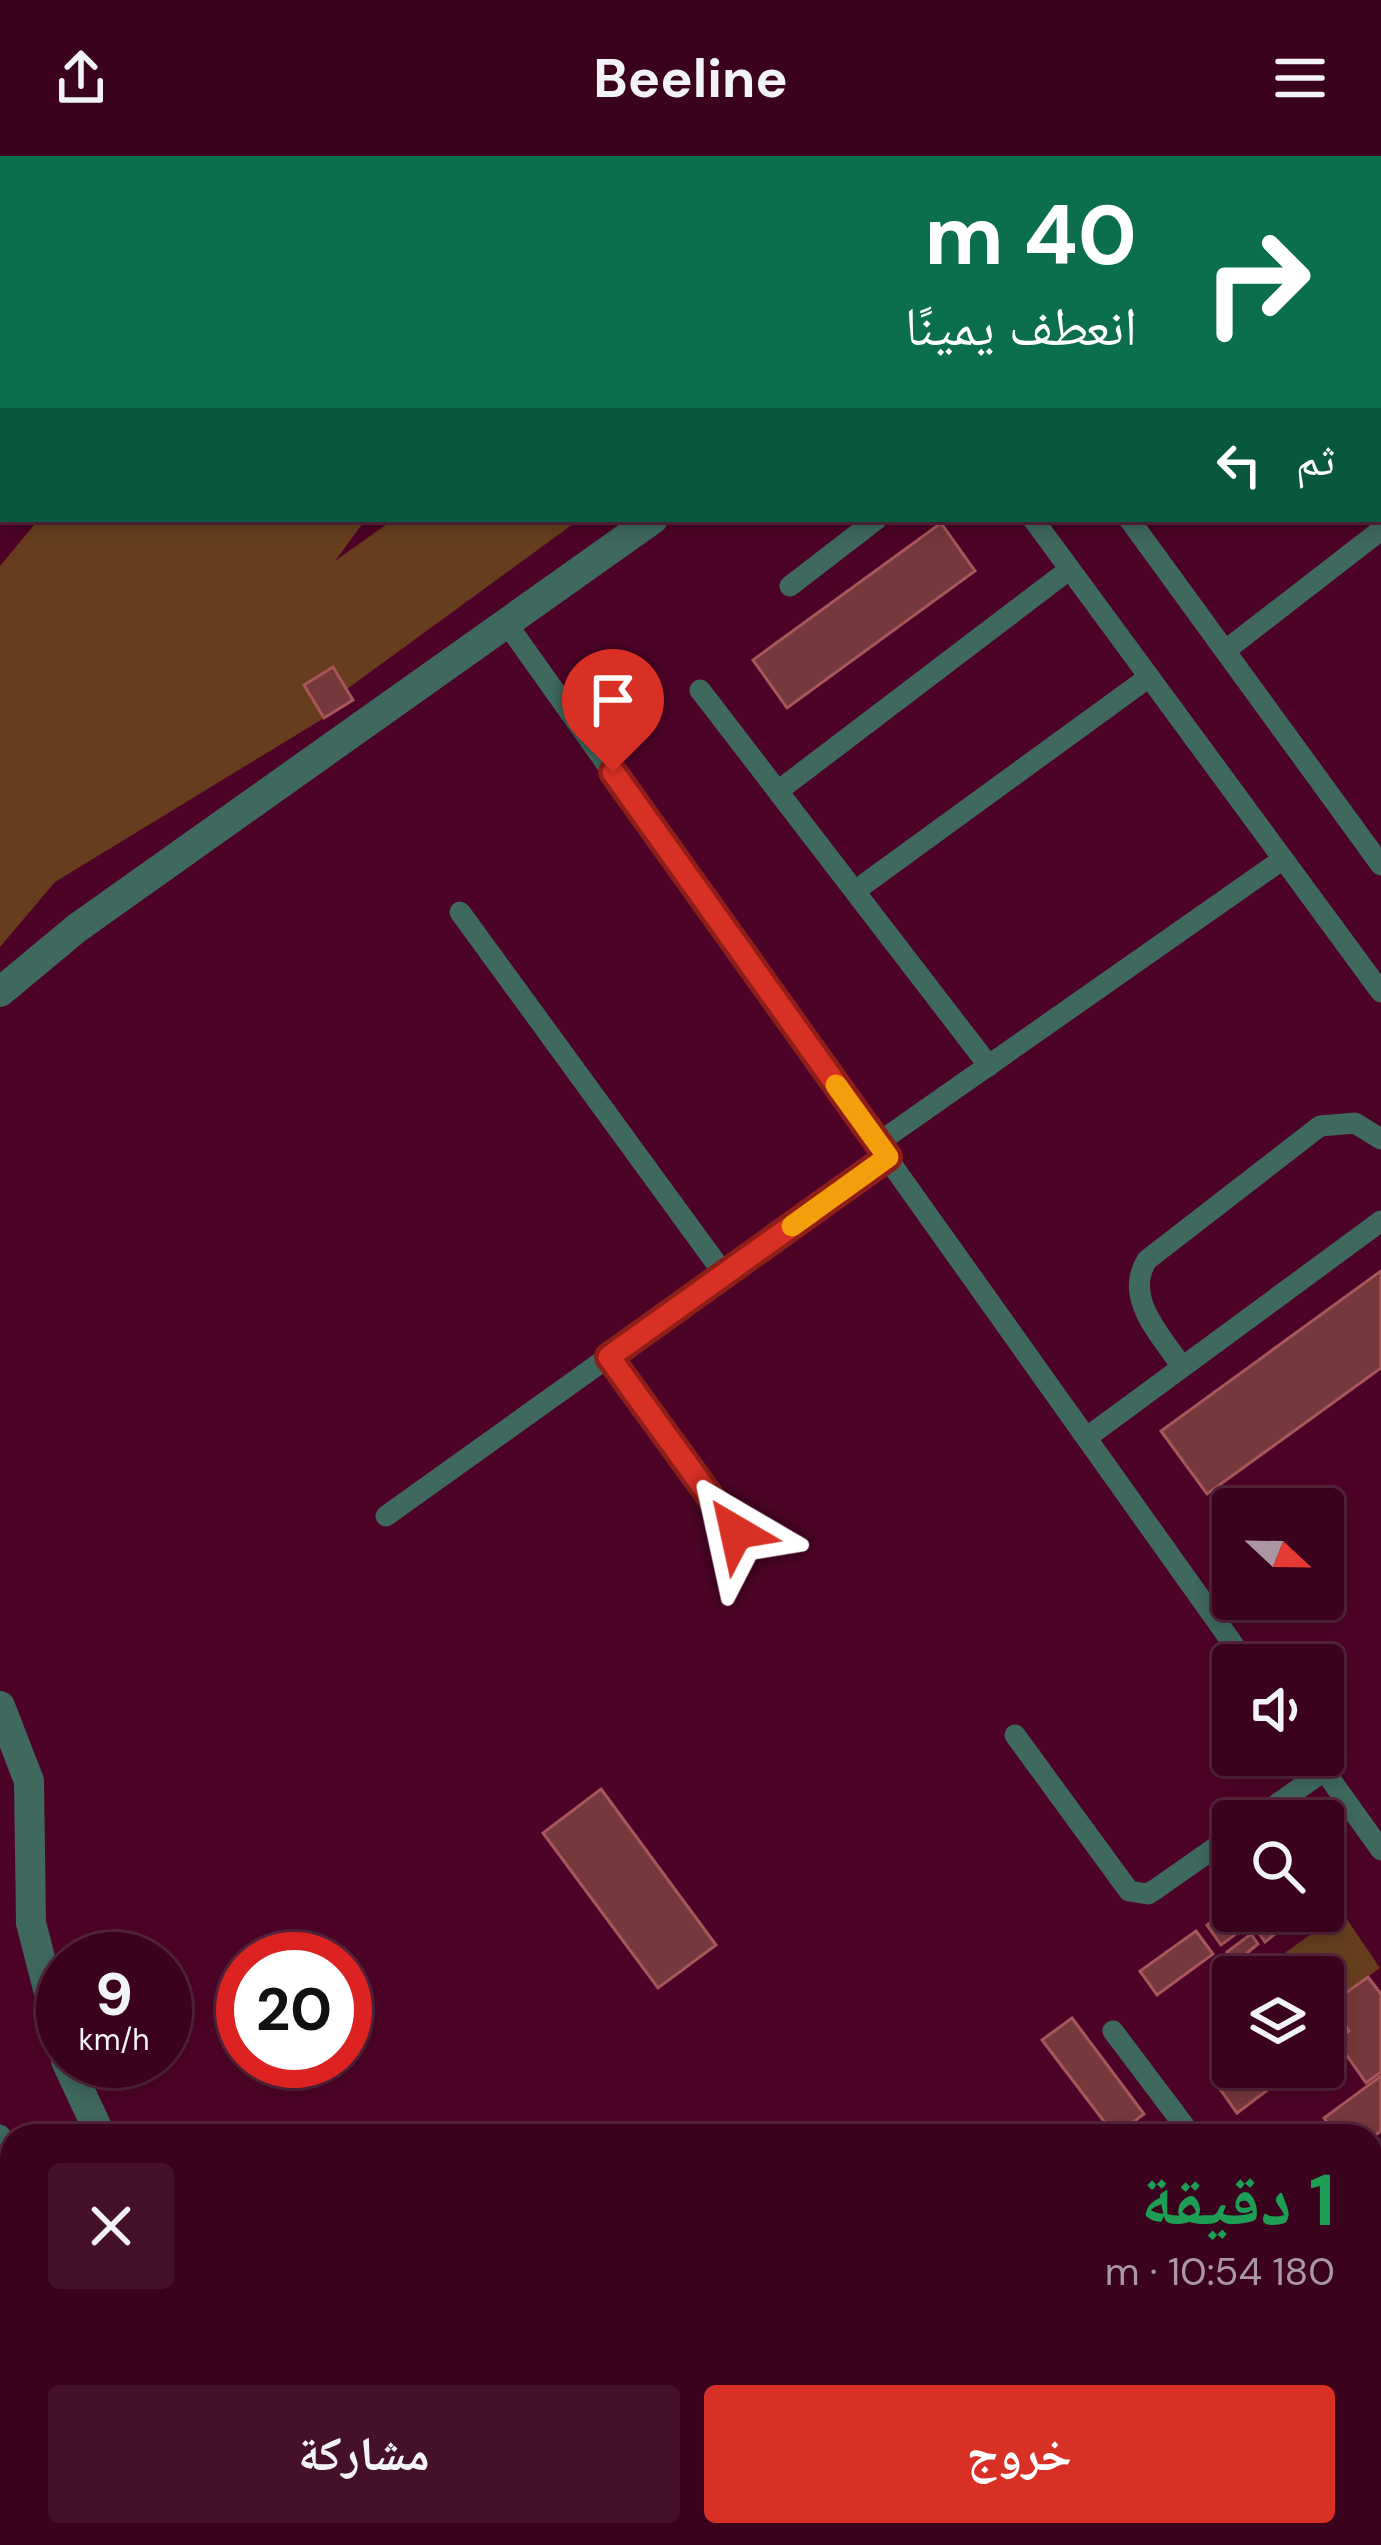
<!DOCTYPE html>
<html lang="ar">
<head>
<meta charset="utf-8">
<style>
	:root { --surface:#3a021d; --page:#45102a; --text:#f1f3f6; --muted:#ab97a4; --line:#54243b; --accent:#d93025 }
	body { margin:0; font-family:"DM Sans","Noto Naskh Arabic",sans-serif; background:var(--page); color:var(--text); direction:rtl; height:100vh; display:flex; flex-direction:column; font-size:45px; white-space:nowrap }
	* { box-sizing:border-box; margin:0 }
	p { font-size:39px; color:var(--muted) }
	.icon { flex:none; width:66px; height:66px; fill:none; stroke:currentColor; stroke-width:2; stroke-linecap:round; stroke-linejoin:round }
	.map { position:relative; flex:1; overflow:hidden; direction:ltr }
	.details { position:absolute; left:0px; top:1968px; width:1383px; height:423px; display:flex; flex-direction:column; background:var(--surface); border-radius:36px 36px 0 0; box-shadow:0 6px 18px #0003,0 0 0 3px var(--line); direction:rtl }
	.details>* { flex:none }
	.hud { position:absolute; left:0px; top:0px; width:1383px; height:366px; box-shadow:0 6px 18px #0003,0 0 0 3px var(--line); direction:rtl; background:#0b6e4f; color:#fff; overflow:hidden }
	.needle { width:78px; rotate:112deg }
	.controls { position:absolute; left:1212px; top:1332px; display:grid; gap:24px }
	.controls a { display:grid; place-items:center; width:132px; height:132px; border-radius:12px; background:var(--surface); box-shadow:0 6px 18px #0003,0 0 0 3px var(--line); font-size:60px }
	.speed { position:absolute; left:36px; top:1776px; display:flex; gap:24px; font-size:60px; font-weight:700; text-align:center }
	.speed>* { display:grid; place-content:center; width:156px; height:156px; border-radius:50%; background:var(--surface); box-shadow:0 6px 18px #0003,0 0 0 3px var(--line); line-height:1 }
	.speed small { font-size:30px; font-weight:400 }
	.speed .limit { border:18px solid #d22; background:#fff; color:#111 }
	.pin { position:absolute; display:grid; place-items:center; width:102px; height:102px; color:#fff; margin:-123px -51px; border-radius:50% 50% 50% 0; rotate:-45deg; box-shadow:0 0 12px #0007 }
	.pin .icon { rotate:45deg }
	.me { position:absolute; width:132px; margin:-66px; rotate:324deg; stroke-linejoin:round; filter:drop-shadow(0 0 9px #0008) }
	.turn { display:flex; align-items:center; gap:42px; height:252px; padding:0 48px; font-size:54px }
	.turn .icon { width:156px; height:156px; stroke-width:2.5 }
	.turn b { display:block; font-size:84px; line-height:102px }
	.then { display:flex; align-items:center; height:114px; padding:0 48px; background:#0003; gap:24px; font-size:45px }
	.round { display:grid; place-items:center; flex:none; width:126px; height:126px; border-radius:12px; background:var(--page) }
	.head { display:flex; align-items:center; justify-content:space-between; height:204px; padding:0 48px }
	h1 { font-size:72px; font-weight:700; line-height:90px; color:#1e9e55 }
	.action { display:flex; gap:24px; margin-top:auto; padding:24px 48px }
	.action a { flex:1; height:138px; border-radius:12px; background:var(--accent); color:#fff; font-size:48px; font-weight:700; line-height:138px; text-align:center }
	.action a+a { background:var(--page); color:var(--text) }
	header { display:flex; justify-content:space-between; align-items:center; height:156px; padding:0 48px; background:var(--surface); font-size:54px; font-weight:700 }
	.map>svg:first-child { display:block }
	.green { fill:#663e1d }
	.building { fill:#75383b; stroke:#a75659; stroke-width:3 }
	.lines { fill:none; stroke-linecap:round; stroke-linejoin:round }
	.path { stroke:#a2677f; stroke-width:8; stroke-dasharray:6 6; stroke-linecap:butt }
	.lane { stroke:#3f685f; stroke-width:21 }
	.street { stroke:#3f685f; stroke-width:30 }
	.highway { stroke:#4fc0aa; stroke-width:36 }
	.route-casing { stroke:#8d1f18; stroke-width:30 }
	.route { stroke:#d93025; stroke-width:21 }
	.slow { stroke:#f59e0b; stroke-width:21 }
</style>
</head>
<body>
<header><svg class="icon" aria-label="menu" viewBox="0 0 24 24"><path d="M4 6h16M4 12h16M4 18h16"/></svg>Beeline<svg class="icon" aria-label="share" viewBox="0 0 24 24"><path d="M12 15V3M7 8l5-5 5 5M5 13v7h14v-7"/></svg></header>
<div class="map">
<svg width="1381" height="2389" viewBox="0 0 1381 2389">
	<rect width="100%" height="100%" fill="#4d0327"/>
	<!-- green -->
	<path class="green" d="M335,0H655L333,3Z
		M39,363H366L335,405L394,363H580L347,533L333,512L305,530L324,562L55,726L0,791V410Z
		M1342,1756L1380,1812L1323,1853V1821H1293L1279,1801Z"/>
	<!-- building -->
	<path class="building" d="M941,367L975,415L787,552L753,504Z
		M333,511L353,544L324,562L304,529Z
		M1381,1115V1212L1207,1338L1161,1275Z
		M601,1633L716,1789L658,1832L543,1677Z
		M1233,1750V1755H1267L1221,1789L1207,1769Z
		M1281,1755L1291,1765L1265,1786L1257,1774Z
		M1196,1775L1213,1798L1157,1839L1140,1815Z
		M1251,1778L1258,1788L1235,1807L1227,1796Z
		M1368,1821L1381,1838V1916L1366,1927L1336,1884L1349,1875L1330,1848Z
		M1072,1862L1144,1958L1115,1980L1042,1884Z
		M1249,1911H1298L1237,1957L1220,1933Z
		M1381,1920V1975L1371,1982L1337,1980L1324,1962Z
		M1381,2120V2155L1371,2163V2127Z
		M1371,2251L1381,2265V2324L1371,2310Z
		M951,2379H1281L1288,2389H958Z"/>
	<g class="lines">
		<!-- path -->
		<path class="path" d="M251,3L254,0
			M0,315L3,311"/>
		<!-- lane -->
		<path class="lane" d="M1334,3L1338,0
			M1033,363L1381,836
			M1129,363L1381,709
			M790,430L877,363
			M507,468L1248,1509
			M1226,494L1381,374
			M700,534L989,910
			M778,635L1070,413
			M855,735L1149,521
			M460,756L724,1118
			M878,987L1283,703
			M609,1201L736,1375
			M1182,1211C1161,1179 1123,1142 1147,1104L1320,970L1355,967L1381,983
			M1086,1282L1381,1065
			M386,1360L888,1001
			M1015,1579L1129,1735L1148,1738L1156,1733L1233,1679
			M1313,1599L1381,1694
			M1253,1665L1324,1615
			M1113,1875L1192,1980
			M0,1979L12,1996
			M1371,2011L1381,2003
			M0,2106L12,2095
			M745,2379L753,2389
			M1363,2379L1369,2389"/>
		<!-- street -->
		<path class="street" d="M1156,3L1160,0
			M0,836L77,772L653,363
			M0,1550L29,1625L31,1767L63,1891
			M66,1905L101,1980
			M592,2379L602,2389"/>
		<!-- highway -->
		<path class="highway" d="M57,3L59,0
			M161,3L163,0
			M0,73L3,70
			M0,204L3,200"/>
	</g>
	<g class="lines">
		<!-- route casing -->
		<g class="route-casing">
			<path id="route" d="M613,616L888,1001L609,1201L736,1376"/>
		</g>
		<!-- route -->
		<use href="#route" class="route"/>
		<!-- slow -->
		<path class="slow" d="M792,1070L888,1001L836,929"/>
	</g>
</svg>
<div class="controls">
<a><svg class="needle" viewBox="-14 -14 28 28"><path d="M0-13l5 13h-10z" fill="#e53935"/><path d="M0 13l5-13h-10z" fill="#ab97a4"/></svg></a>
<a><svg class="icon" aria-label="sound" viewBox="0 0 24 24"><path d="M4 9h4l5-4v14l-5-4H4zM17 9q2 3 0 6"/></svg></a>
<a><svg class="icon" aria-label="search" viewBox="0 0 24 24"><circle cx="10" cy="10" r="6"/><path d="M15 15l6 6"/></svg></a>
<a><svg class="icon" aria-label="layers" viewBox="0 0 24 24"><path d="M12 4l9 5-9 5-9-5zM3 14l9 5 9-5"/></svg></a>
</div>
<div class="speed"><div>9<small>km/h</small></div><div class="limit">20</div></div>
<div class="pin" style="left:613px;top:616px;background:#d93025"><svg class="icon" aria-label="arrive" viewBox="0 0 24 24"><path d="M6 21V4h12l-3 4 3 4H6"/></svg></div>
<svg class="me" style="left:736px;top:1376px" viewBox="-20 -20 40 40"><path d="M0-17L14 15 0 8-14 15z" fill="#d93025" stroke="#fff" stroke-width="4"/></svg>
<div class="hud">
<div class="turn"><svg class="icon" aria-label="right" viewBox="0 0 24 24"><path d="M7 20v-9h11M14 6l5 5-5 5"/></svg><div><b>40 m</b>انعطف يمينًا</div></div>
<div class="then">ثم<svg class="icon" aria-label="left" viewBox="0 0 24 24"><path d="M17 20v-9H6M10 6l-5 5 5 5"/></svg></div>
</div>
<section class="details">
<div class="head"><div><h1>1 دقيقة</h1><p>180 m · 10:54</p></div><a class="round"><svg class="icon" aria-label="close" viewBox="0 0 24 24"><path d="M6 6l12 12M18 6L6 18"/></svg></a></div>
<div class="action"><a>خروج</a><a>مشاركة</a></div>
</section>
</div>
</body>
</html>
